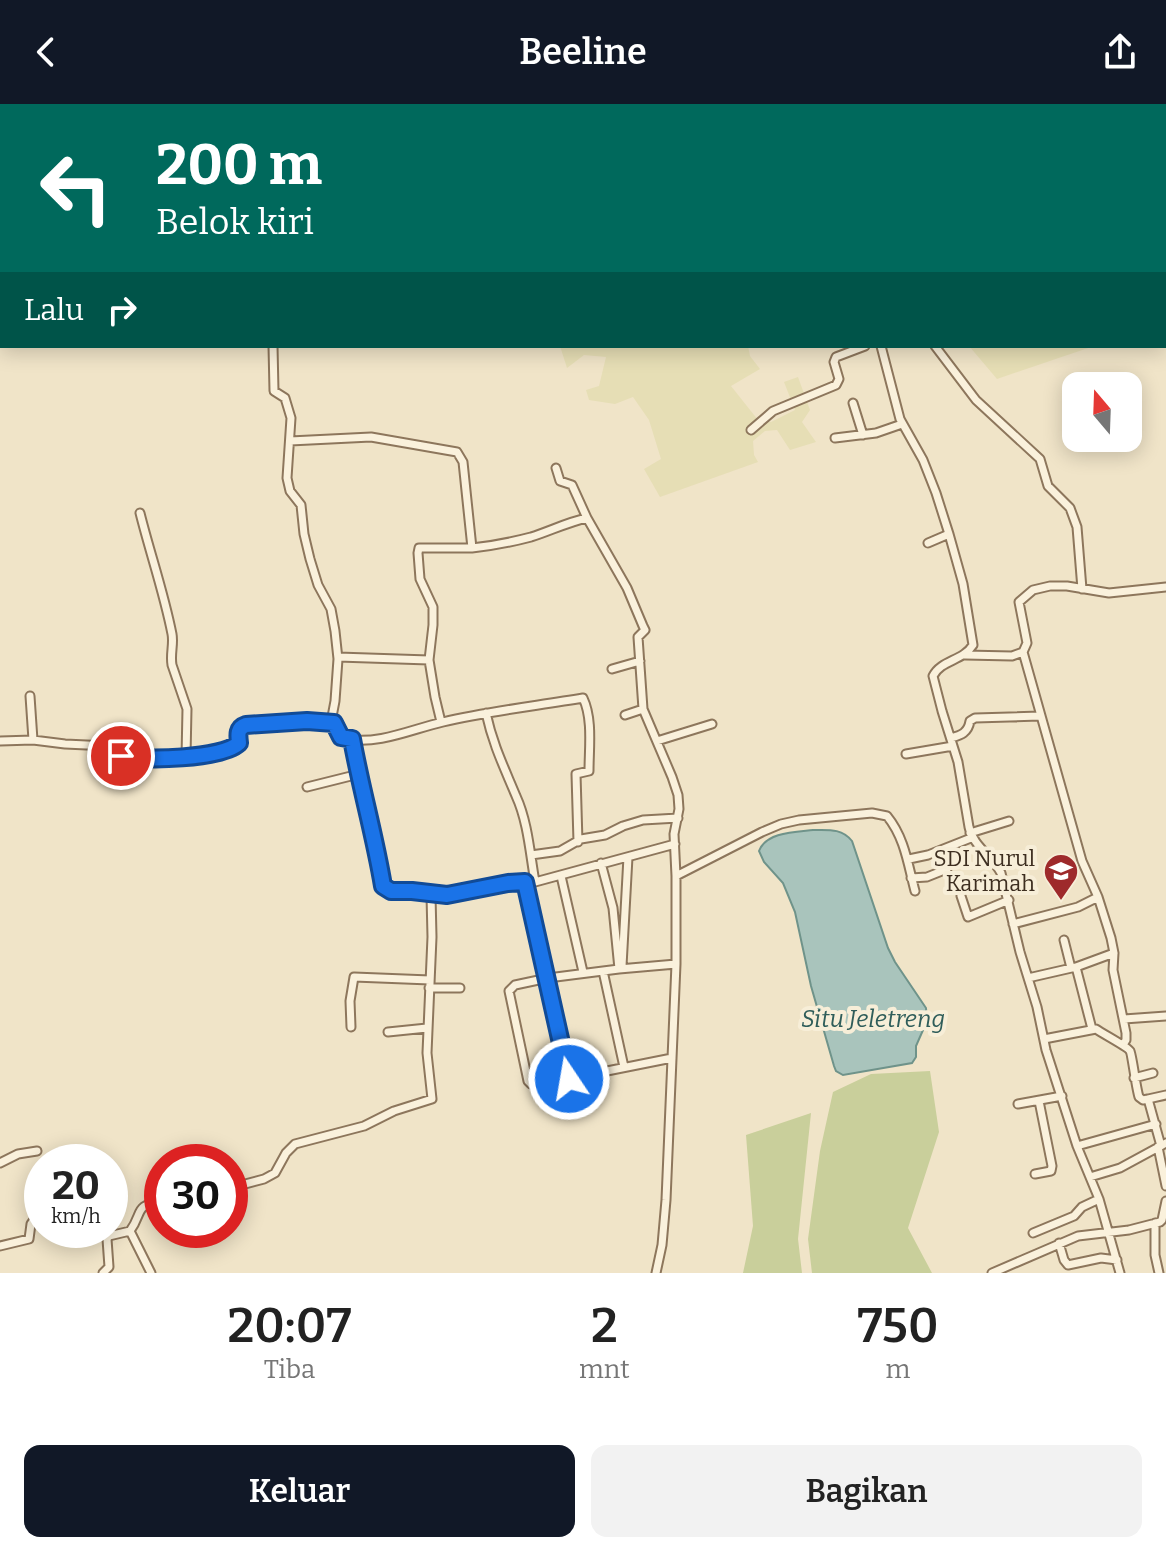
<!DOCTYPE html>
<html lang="id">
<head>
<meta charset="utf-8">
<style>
	:root { --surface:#fff; --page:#f2f2f2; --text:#222; --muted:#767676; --accent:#111827 }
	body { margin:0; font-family:Bitter,serif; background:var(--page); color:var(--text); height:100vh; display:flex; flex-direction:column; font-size:30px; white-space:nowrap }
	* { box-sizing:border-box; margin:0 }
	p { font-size:26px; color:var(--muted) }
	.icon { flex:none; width:44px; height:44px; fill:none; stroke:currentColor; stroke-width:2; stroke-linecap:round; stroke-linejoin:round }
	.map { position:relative; height:1169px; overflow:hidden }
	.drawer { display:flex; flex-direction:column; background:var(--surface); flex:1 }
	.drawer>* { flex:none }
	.top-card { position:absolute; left:0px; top:0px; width:1166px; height:244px; box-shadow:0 4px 20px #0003; background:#00695c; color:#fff; overflow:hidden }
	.needle { width:52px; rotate:341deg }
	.buttons { position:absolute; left:1062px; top:268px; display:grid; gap:16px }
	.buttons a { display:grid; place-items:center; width:80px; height:80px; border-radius:16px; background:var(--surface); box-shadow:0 4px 20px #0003; font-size:40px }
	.speed { position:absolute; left:24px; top:1040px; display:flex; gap:16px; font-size:40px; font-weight:700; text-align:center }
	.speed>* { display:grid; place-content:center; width:104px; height:104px; border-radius:50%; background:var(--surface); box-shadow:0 4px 20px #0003; line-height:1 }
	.speed small { font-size:20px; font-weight:400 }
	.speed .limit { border:12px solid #d22; background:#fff; color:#111 }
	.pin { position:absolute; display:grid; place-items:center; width:68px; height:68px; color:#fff; margin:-34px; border:4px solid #fff; border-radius:50%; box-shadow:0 2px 8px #0007 }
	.me { position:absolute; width:88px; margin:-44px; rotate:348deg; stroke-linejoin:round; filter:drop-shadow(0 0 6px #0008) }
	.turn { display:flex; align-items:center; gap:28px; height:168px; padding:0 24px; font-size:36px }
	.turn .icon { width:104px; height:104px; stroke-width:2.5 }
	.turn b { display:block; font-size:56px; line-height:68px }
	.then { display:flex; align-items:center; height:76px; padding:0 24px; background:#0003; gap:16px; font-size:30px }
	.eta { display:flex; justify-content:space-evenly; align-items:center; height:136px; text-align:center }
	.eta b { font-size:48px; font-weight:600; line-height:56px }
	.primary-button { display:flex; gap:16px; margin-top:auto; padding:16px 24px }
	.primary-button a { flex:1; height:92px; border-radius:16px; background:var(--accent); color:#fff; font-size:32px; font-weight:600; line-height:92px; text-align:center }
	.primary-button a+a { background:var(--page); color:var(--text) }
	header { display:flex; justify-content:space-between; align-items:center; height:104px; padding:0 24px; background:var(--accent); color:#fff; font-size:36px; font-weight:600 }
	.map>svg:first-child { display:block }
	.farmland { fill:#e6deb5 }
	.green { fill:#c9cf9b }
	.water { fill:#a9c4bc; stroke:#6f938a; stroke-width:2 }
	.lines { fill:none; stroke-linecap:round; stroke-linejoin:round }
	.street-casing { stroke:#8d765c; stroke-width:11 }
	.street { stroke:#faf1dc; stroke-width:7 }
	.route-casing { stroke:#114b97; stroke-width:20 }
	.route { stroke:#1a73e8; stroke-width:14 }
	.labels { text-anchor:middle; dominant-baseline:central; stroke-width:8; stroke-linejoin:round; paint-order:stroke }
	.poi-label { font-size:22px; fill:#3d2e20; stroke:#f7eed8; text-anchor:end }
	.water-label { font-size:24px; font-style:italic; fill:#2f5d5a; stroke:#f7eed8 }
</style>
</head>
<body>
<header><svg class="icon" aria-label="back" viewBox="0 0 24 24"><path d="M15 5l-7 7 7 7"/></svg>Beeline<svg class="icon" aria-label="share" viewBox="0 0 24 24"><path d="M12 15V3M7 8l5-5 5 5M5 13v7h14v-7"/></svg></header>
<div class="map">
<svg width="1166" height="1169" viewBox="0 0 1166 1169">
	<rect width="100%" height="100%" fill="#f0e4c8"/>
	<!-- farmland -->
	<path class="farmland" d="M601,0H883V2H607Z
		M1164,29H1166V217L1164,218Z
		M560,242H748L750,252L760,265L731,282L758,316L771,318L795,306L784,278L798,273L810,306L802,318L816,338L790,346L777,326L765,327L753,337L754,351L758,358L660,393L644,365L661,355L649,316L633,293L615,300L589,296L586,286L599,282L606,253L584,251L567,264Z
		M969,242H1094L997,275Z"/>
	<!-- green -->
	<path class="green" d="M930,967L939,1028L908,1124L932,1169H812L808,1135L820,1047L833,988L871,970Z
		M811,1009L798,1135L802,1169H743L753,1122L746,1031Z"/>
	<!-- water -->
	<path class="water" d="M813,726C828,726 842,724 852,737L888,844L895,858L926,904L927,917L916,942V953L912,959L843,971L836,967L834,962L811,882L795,808L783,779L764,758L759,747C766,728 795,728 813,726Z"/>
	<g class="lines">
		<!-- street casing -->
		<g class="street-casing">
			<path id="street" d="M109,0H134
				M987,0L991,2
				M1084,0V2
				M86,2L97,0
				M171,2V0
				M1164,6L1166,15
				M1164,30H1166
				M0,54H2
				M1164,61H1166
				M1164,92H1166
				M0,120H2
				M1164,120H1166
				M1164,147H1166
				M1164,173H1166
				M1164,200L1166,199
				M273,242L274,287L285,294L291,314L287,374L290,387L301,401L304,430L310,455L318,481L331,505L335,527L338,555L335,597L331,618C337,624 337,633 346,635C379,641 412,625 443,618C489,607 536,602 583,594C593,615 589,644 589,667L576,670L578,738
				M881,242L900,315L923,356L936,389L949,430L963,480L973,541C963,557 941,556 933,572L942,607L958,658L969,723C973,742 992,752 1001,769L1020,848L1037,903L1046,946L1077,1042L1099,1095L1120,1169
				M935,242L976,296L1040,355L1048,382L1070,404L1077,423L1082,485
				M853,299L863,331
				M751,326L773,307L836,281L839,275L834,258L836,253L865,242
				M835,334L876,329L902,320
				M290,337L371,333L457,348L463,358L472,444C492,442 512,438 531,433C550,427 568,418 587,414L627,484L643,522L645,526L638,533L643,605
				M556,364L560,377L572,381L587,414
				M140,409C150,449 164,489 172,530C174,540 170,550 172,561L187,605L186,653
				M928,439L949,430
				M1023,548L1082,757L1098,793L1111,834L1114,849L1113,866L1126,929V936L1123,941
				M965,551L1012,552L1023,548L1027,539L1019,498L1033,486L1050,482H1067L1109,489L1166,483
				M338,553L429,556
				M612,565L640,557
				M30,592L33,636
				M486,609C493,641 504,663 516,692C528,718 530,750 535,778
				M625,611L643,605L672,673L678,691L679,705L674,730L676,772L762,728L781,720L799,716L872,709L887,712C905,734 908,761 915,787
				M441,618L435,593L429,556L433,521V503L420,475L418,449L419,444H472
				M951,634C961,631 968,629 970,617L975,614L1040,612
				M352,635C361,685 375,733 383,782L388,787L447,791L508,779L535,778L675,740
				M0,637L33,636L65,640L108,642C110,644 115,650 117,651C136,661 217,651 237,642C240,633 235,625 246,621L286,618H331
				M657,637L712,620
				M906,650L953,642
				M307,683L359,670
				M970,729L1009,717
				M531,751L560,747L581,735L605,731L623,722L643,716L678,714
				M909,755L928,751L971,734
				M601,759L613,804L619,865L603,867L624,963
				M561,772L583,868
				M911,774L927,773L947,765
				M525,778L548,874L515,881L509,887L528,977L531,980L537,981L672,954
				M961,792L968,813L1009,796
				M1013,820L1078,803L1098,793
				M1064,836L1071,864
				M622,862L628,753
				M1076,863L1092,925
				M619,865L676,860
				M1028,874L1076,863L1114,849
				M429,884H460
				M1124,915L1166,912
				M351,923L350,897L354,873L430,876
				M388,928L427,924
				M1044,935L1096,925C1103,930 1128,943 1130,947C1132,950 1136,984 1139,993L1143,996L1148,995L1161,1042
				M1134,974L1153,969
				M569,975L548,874L603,867
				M1148,995L1166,991
				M1018,1000L1062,992
				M1077,1042L1156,1020
				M1158,1043L1166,1082
				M0,1059L18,1050L37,1047
				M1035,1070L1051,1067L1052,1062L1039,997
				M1090,1073L1120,1064L1166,1039
				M230,1084L264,1075L275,1069L286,1049L295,1040L364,1022L394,1007L432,995L427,949L432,833L431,791
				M1155,1119V1151L1159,1169
				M130,1127L151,1169
				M1033,1129L1074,1112L1082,1103L1099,1095
				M1059,1139L1064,1156L1068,1161L1101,1154L1117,1156
				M0,1142L29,1135L31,1120L38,1110L39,1105
				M103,1169L109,1163L107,1135L109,1132L130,1127C144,1108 133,1101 162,1098
				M656,1169L662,1141L666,1096L676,860V772
				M992,1169L1078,1132L1129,1126L1160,1118L1162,1116L1166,1097"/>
		</g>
		<!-- street -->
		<use href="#street" class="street"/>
	</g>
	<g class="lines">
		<!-- route casing -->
		<g class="route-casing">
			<path id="route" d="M121,652C144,657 222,655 239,639C238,631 237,624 246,621L307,617L334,619L341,633L352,635C361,685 375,733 383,782L391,787H412L447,791L508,779L525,778L569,975"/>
		</g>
		<!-- route -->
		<use href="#route" class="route"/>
	</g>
	<!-- icons -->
	<defs>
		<g id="school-pin" transform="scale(1.8)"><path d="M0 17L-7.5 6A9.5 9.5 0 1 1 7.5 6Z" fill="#9e2a2b" stroke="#f7eed8"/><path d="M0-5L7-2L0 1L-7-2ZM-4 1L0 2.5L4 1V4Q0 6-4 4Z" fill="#fff"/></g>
	</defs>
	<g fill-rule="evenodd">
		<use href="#school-pin" x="1061" y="767"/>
	</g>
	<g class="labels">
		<!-- poi labels -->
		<g class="poi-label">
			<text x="1035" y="754">SDI Nurul<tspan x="1035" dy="25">Karimah</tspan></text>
		</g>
		<!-- water labels -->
		<g class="water-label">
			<text x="873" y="915">Situ Jeletreng</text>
		</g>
	</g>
</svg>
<div class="buttons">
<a><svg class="needle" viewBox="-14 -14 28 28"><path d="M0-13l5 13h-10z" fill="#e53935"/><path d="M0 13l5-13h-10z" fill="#767676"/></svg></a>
</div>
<div class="speed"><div>20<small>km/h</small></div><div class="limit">30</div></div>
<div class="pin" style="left:121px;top:652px;background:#d93025"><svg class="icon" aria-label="arrive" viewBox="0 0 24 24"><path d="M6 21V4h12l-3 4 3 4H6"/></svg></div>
<svg class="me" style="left:569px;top:975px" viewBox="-20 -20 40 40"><circle r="17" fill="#1a73e8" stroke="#fff" stroke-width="3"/><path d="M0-11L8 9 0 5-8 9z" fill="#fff"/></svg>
<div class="top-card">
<div class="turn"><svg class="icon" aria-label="left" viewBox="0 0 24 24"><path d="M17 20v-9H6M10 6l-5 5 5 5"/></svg><div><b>200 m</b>Belok kiri</div></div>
<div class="then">Lalu<svg class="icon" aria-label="right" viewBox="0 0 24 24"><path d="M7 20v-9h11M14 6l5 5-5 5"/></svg></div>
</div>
</div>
<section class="drawer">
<div class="eta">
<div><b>20:07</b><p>Tiba</p></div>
<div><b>2</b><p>mnt</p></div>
<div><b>750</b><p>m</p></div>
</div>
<div class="primary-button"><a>Keluar</a><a>Bagikan</a></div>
</section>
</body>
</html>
